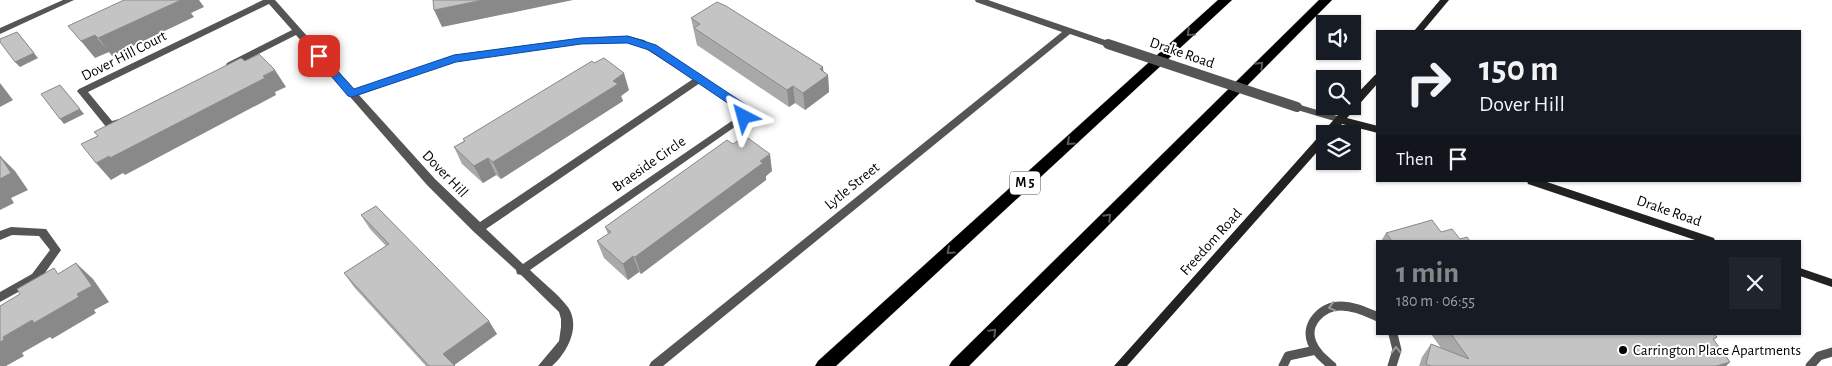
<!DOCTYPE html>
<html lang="en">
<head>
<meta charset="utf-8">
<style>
	:root { --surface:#171b24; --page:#20242c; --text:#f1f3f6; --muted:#9ea1a6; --accent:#858687 }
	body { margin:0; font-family:"Alegreya Sans",sans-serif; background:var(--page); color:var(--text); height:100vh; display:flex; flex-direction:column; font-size:19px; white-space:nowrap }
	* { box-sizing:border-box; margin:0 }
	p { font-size:16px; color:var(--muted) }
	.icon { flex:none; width:28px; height:28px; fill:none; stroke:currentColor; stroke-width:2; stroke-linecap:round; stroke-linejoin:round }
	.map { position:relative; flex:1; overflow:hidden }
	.drawer { position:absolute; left:1376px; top:240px; width:425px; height:95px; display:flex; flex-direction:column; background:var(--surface); border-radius:0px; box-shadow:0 1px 4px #0004 }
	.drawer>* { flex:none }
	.guide { position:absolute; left:1376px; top:30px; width:425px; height:152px; border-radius:0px; box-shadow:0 1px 4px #0004; background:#171b24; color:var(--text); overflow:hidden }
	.controls { position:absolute; left:1316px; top:15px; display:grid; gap:10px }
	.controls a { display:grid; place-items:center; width:45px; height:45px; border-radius:0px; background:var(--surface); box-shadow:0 1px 4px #0004; font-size:25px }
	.pin { position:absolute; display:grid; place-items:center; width:42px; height:42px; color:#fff; margin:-21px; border-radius:10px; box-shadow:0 2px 8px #0006 }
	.me { position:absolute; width:55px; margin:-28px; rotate:321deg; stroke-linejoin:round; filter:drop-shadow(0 0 4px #0008) }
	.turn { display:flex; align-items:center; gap:18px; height:105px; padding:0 20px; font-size:22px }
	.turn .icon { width:65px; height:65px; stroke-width:2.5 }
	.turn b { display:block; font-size:35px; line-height:42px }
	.then { display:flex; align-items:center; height:48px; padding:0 20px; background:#0003; gap:10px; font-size:19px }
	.round { display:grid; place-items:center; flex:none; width:52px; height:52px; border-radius:0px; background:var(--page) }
	.head { display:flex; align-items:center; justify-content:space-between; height:85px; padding:0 20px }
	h1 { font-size:30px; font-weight:700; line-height:38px; color:var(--accent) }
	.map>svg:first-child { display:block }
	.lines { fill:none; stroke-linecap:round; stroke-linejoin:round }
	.highway-casing { stroke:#dbdbdb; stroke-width:1 }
	.lane { stroke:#555; stroke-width:9 }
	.street { fill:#555; fill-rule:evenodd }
	.secondary { fill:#222; fill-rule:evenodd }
	.highway { fill:#000; fill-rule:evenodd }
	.street-bridge { stroke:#555; stroke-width:10 }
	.wall { fill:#a9a9a9 }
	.shaded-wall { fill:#898989 }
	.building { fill:#c4c4c4; stroke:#898989 }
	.oneway { stroke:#595959 }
	.oneway2 { stroke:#999 }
	.route { fill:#1a73e8; stroke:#114b97 }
	.poi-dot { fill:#000; stroke:#fff; stroke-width:2 }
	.labels { text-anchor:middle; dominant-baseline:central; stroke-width:4; stroke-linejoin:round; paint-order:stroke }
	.shield { fill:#fff; stroke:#4c4c4c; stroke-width:1 }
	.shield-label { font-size:14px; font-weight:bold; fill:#000 }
	.street-label { font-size:15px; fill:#000; stroke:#fff }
	.poi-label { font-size:15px; fill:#000; stroke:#fff; text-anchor:start }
</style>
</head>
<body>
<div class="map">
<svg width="1832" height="366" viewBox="0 0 1832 366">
	<rect width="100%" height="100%" fill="#fff"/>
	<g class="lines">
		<!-- highway casing -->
		<g class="highway-casing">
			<path id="highway" d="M1218,0H1232L836,366H815L818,361Z
				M1319,0H1332L969,366H949L952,361Z"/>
		</g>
		<!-- lane -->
		<path class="lane" d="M1283,366L1288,356L1316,350
			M1332,366C1324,359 1316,353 1312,343C1304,324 1322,306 1341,306C1354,306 1366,312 1378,317
			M1392,366L1397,350L1393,334
			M1810,366L1819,356L1832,352"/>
		<!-- street -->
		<path class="street" d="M63,0H74L0,34V28Z
			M263,0H275L355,90L454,55L581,38L628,36L644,40L747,107L749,117L530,270C542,282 557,293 567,306C582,325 567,353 552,366H538L559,341L561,327V319L559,312L521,275L517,274L516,270L474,232L427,185L296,35L233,67H227L226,65L227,63L292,30L269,4L88,92L112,121L119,119L124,122C121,127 112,130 107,128L77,91L79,89ZM628,42L638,44L693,79L480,222L435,179L359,95L455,61L581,44ZM700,83L739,110V116L523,264L486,229Z
			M975,0H988L1111,42L1112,44L1108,47L1070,34L663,366H649L651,362L1062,32L976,2Z
			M1297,104L1344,118L1346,120L1341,123L1294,109L1292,107Z
			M11,227L46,229L61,250L40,280L0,302V292L32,274L50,250L39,236L12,235L0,240V231Z"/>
		<!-- secondary -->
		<path class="secondary" d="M1440,0H1449L1423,31H1414Z
			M1378,74V83L1347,118L1378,126V133L1342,124L1334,134H1325V143L1127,366H1114L1346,106H1352V99L1375,75Z
			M1527,181H1544L1714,238L1715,241H1698L1528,184Z
			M1800,268L1832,279V287L1800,276Z"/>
		<!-- highway -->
		<use href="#highway" class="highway"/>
		<!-- street-bridge -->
		<path class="street-bridge" d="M1108,44L1297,107"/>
	</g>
	<!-- wall -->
	<path class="wall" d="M691,18L823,67V71L828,75L829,92L805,110L795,103L789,107L697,45Z
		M629,90L621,96L623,101L501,179L496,175L483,183L462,164L454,147L464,141L463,139Z
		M772,171L766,176V180L641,274L639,272L628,280L604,258L597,241L608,234L605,227Z
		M361,215L497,334L454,365L455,366H426L354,287L344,273L386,246L370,229Z
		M1441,232L1460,239L1470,241H1381L1386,233Z
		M1431,334H1714L1717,337L1714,340L1730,362L1726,366H1419L1422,357L1431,344L1441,348Z"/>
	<!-- shaded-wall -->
	<path class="shaded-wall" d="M181,0H199L204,7L191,13L194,17L112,56L98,38Z
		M483,0H573L442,27L434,10Z
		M17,32L38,58L20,67L15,62Z
		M95,35L109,52L95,58L81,41Z
		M823,67L824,78L828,75L829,92L805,110L803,93L820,69Z
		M275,70L286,87L275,92L276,95L125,175L123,173L111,180L96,163Z
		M624,73L629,90L621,96L623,101L501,179L493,162Z
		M0,83L13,100L0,107Z
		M60,85L84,114L64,124L60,119Z
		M793,86L795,103L789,107L787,90Z
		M770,154L772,171L766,176V180L641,274L635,257Z
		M0,156L15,171L28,190L11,198L14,203L0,210Z
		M488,158L496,175L483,183L474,166Z
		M633,256L639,272L628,280L623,264Z
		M76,263L93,279L109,302L94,310L96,313L52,339L50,337L22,353L24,356L6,366H0V342L3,337L77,294Z
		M489,321L497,334L453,366L443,354Z
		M1730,362L1726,366H1716Z"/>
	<!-- building -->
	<path class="building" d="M124,0H181L98,38L95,35L81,41L68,26Z
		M433,0H483L434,10Z
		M717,2L726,6L823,67L820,69L828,75L803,93L793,86L787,90L694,28L700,24L691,18Z
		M17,32L34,53L15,62L0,42V39Z
		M259,54L275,70L263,76L265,78L110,158L109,156L96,163L81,144L98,136L94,132L241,58L245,61Z
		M604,58L624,73L613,81L618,84L493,162L488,158L474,166L454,147L465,141L463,139L592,61L594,63Z
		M60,85L80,109L60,119L41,94Z
		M745,136L770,154L760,161L763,163L635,257L633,256L623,264L597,241L611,232L605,227L727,140L733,144Z
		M0,156L11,173L0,179Z
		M376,206L489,321L443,354L455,366H429L344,273L389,244L361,215Z
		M1432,220L1441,232L1452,229L1460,239L1467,237L1470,241H1392L1386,233Z
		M76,263L92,286L77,294L79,297L34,323L32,320L3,337L4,340L0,342V306L20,294L17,289L54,268L58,274Z
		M1451,334H1714L1717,337L1713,339L1730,362L1716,366H1431L1426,364L1431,344L1469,359Z"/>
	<!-- one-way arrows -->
	<defs><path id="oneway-chevron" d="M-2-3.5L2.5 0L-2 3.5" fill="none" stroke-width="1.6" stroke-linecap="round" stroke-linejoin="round" transform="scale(1.25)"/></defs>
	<g class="oneway">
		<use href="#oneway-chevron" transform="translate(1190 33) rotate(138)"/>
		<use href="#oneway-chevron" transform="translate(1260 65) rotate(-45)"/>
		<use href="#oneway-chevron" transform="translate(1070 142) rotate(138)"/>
		<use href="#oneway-chevron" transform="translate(1108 217) rotate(-45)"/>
		<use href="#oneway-chevron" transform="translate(950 251) rotate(138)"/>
		<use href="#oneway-chevron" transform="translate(993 332) rotate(-45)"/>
	</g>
	<g class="oneway2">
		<use href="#oneway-chevron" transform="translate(1332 307) rotate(165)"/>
		<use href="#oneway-chevron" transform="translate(1396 350) rotate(-91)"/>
	</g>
	<!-- route -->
	<path class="route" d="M628,36L656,45L748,106V119H740L738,110L649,50L627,43L581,44L456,62L352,97L348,96L314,56L319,53L322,54L354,89L454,55L581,38Z"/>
	<!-- markers -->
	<circle class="poi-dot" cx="1623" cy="350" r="5"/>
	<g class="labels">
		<!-- shield labels -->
		<rect class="shield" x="1010" y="171.5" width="30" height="23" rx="4"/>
		<g class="shield-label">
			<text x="1025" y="183">M 5</text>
		</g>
		<!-- street labels -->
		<g class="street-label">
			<text transform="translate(1182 53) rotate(19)">Drake Road</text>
			<text transform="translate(124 56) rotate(-27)">Dover Hill Court</text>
			<text transform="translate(649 164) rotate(-35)">Braeside Circle</text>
			<text transform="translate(445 174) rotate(46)">Dover Hill</text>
			<text transform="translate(852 186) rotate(-39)">Lytle Street</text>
			<text transform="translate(1669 211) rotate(19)">Drake Road</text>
			<text transform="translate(1211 242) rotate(-48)">Freedom Road</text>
		</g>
		<!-- poi labels -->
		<g class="poi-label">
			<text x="1633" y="350">Carrington Place Apartments</text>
		</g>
	</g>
</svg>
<div class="controls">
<a><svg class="icon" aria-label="sound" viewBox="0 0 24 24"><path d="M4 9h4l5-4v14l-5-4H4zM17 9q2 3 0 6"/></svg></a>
<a><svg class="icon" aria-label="search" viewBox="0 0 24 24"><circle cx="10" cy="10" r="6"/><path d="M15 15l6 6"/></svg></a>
<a><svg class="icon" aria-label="layers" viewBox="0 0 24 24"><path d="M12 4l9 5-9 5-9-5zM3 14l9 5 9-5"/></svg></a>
</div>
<div class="pin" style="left:319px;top:56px;background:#d93025"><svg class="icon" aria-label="arrive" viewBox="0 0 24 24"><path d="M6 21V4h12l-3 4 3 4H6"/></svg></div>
<svg class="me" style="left:744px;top:117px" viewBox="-20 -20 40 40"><path d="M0-17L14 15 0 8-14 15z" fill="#1a73e8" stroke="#fff" stroke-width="4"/></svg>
<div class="guide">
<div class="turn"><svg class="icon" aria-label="right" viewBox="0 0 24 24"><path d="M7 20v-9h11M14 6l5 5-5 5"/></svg><div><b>150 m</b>Dover Hill</div></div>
<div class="then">Then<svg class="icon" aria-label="arrive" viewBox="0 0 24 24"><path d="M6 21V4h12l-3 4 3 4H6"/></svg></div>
</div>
<section class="drawer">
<div class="head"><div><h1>1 min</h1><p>180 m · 06:55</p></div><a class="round"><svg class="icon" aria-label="close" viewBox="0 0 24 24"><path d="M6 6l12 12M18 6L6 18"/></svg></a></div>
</section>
</div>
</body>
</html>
